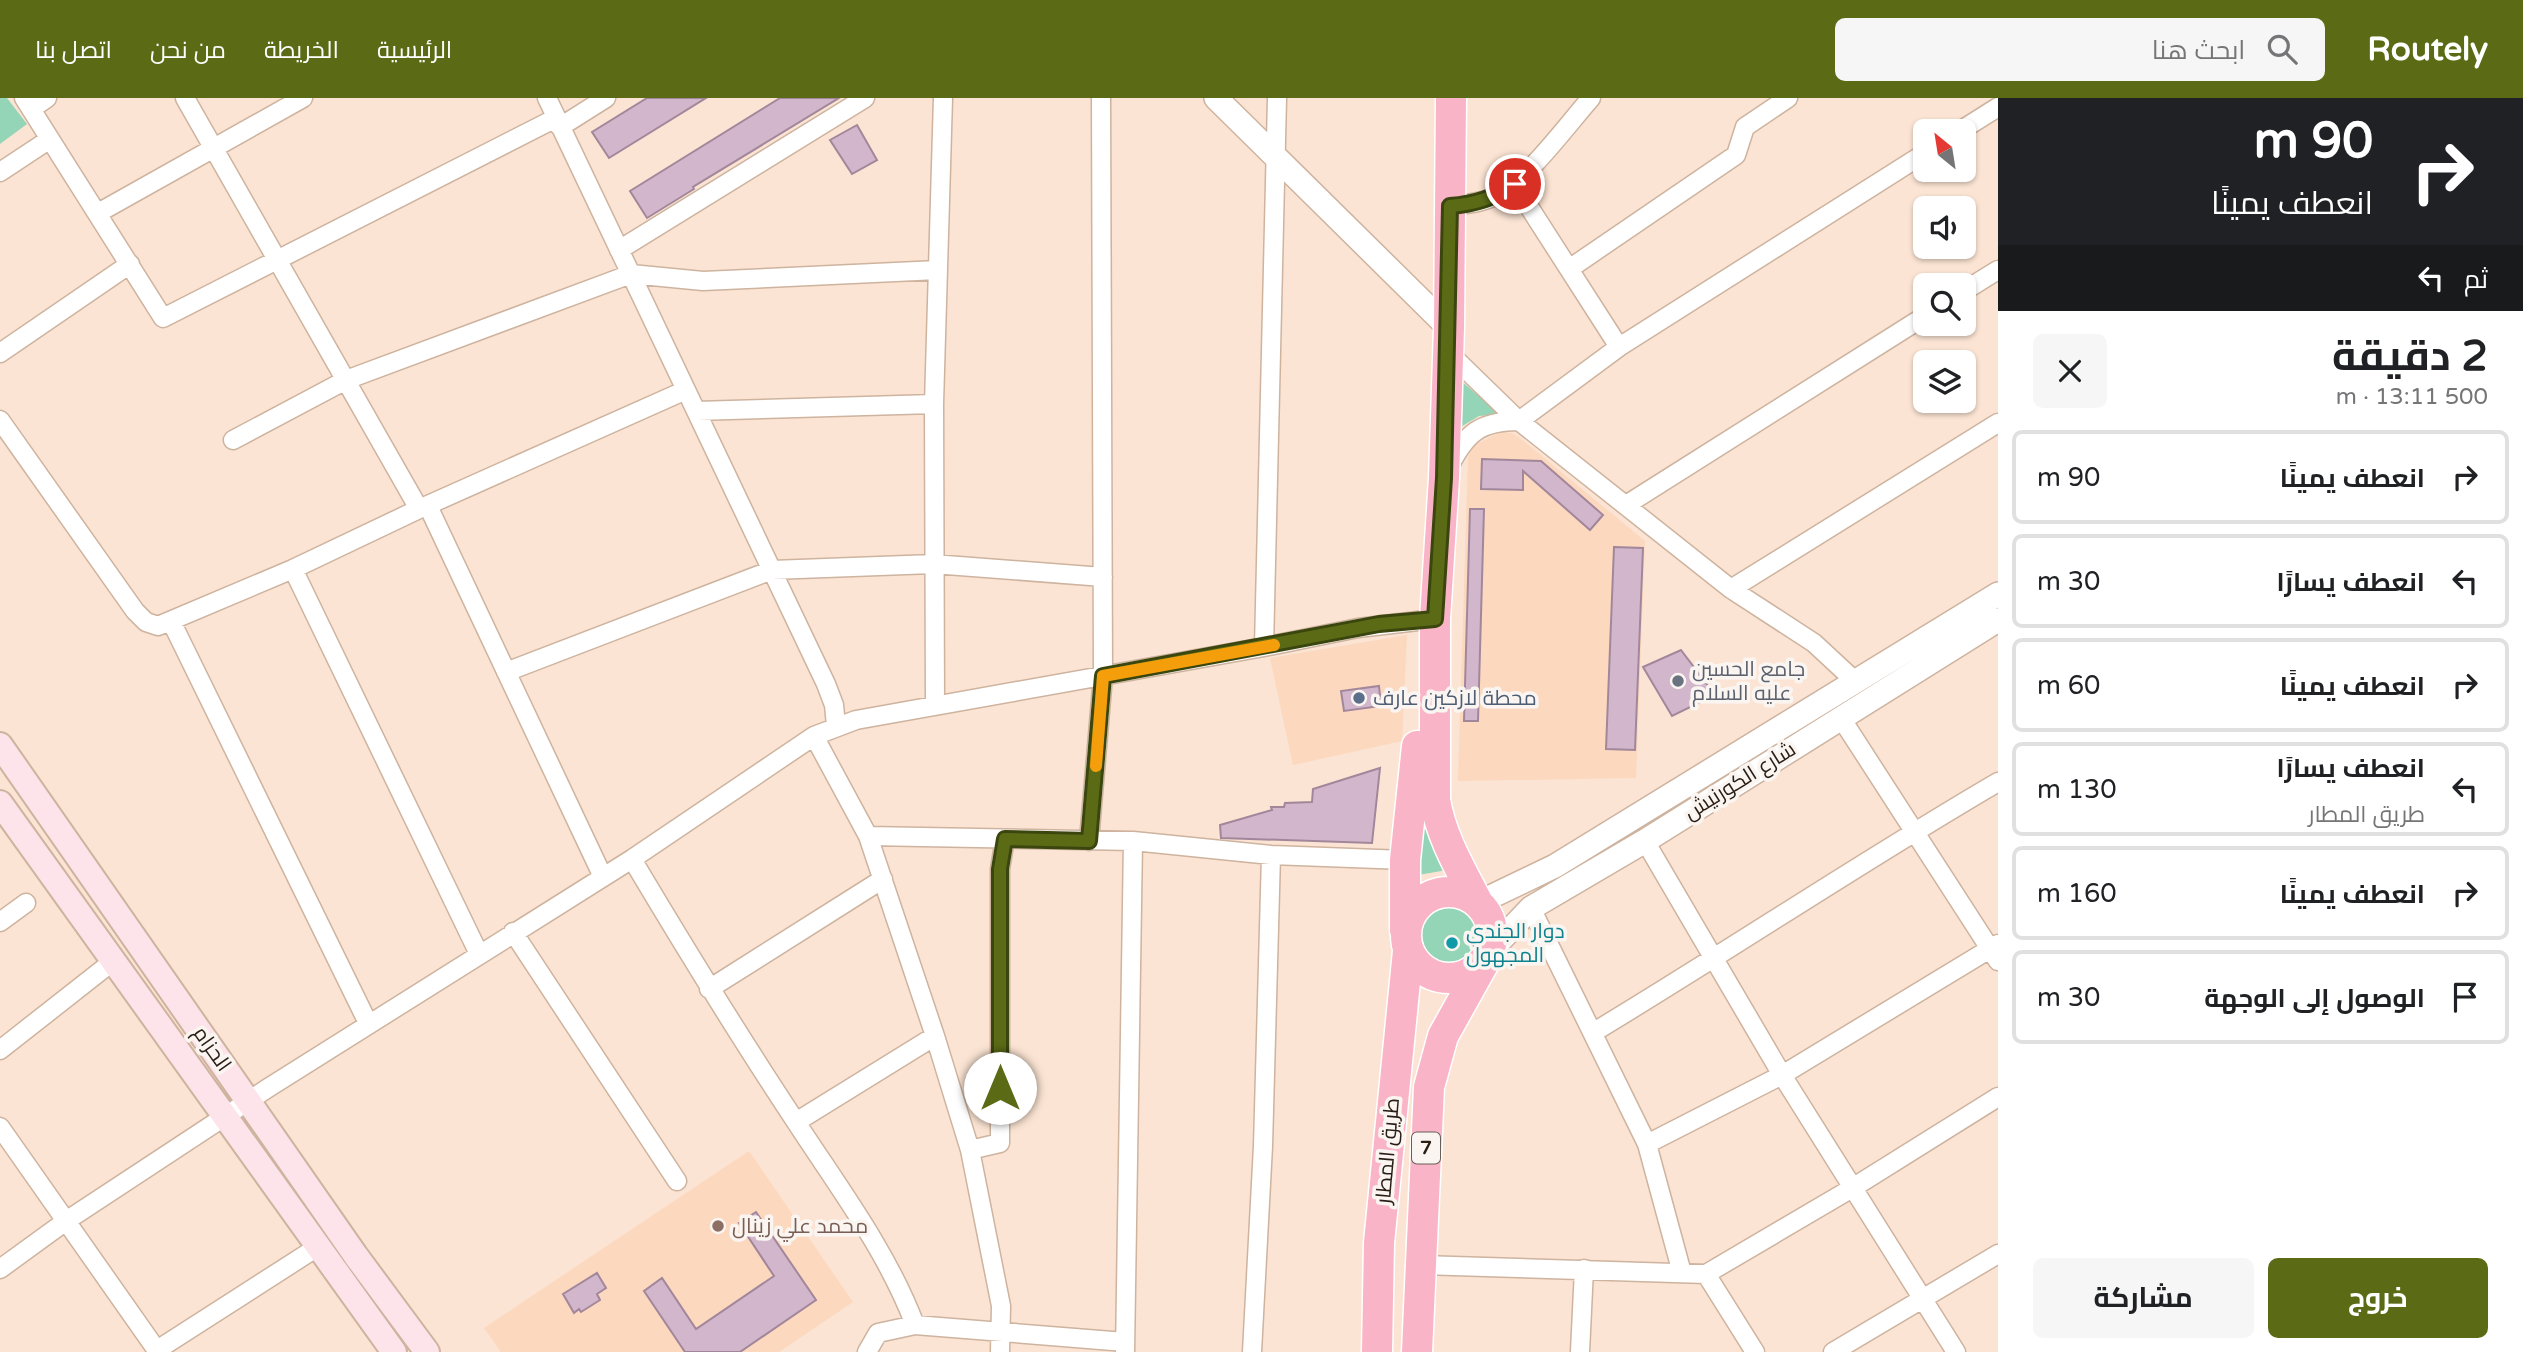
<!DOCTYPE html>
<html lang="ar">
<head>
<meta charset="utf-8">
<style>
	:root { --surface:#fff; --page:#f6f6f6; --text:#202124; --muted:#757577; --line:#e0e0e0; --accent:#5b6b15 }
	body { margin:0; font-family:"Varela Round",Cairo,sans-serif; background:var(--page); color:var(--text); direction:rtl; height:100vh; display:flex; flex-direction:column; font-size:26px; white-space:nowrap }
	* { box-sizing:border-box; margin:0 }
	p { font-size:23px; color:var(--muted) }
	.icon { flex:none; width:38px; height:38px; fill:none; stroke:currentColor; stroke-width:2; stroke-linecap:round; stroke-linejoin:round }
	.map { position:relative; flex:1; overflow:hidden; direction:ltr }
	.side { display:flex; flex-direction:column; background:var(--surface); width:525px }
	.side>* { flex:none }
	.top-card { background:#202124; color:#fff; overflow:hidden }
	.needle { width:46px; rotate:330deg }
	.controls { position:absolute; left:1913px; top:21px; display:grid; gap:14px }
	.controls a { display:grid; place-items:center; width:63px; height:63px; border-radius:10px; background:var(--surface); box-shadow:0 2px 5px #0004; font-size:35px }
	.pin { position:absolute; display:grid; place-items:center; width:60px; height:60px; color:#fff; margin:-30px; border:4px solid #fff; border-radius:50%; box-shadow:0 2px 7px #0007 }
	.me { position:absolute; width:77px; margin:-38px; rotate:0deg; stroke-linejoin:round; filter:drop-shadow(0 0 5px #0008) }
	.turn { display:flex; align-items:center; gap:24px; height:147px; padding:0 35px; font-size:32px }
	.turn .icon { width:91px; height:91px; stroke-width:2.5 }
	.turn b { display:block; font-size:49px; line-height:60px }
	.then { display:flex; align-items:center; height:66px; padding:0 35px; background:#0003; gap:14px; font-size:26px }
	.round { display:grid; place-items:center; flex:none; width:74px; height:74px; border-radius:10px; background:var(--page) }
	.overview { display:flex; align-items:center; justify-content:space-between; height:119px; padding:0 35px }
	h1 { font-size:42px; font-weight:700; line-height:52px }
	.button { display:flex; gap:14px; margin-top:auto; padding:14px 35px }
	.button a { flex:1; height:80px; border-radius:10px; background:var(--accent); color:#fff; font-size:28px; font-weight:700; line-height:80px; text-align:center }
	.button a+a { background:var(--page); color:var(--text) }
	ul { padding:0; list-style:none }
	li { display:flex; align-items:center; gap:21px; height:94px; margin:0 14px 10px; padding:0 21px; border:4px solid var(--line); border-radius:10px }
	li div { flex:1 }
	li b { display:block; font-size:26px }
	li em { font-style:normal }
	header { display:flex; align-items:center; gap:42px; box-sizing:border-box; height:98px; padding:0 35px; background:var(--accent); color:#fff }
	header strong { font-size:33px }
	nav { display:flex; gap:38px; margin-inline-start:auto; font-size:24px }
	.search { width:490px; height:63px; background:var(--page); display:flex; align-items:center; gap:18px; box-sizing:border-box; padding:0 24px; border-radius:10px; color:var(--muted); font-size:26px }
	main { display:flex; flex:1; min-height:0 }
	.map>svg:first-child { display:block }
	.built { fill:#fbd8be }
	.green { fill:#93d5b6 }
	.building { fill:#d2b6cb; stroke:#a2879b; stroke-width:2 }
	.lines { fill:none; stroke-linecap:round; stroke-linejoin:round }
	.minor-casing { stroke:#ceb39f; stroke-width:21 }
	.tertiary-casing { stroke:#ceb39f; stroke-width:26 }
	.secondary-casing { stroke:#ceb39f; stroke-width:28 }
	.trunk-casing { stroke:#fff; stroke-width:33 }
	.minor { stroke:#fff; stroke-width:18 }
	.tertiary { stroke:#fff; stroke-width:23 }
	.secondary { stroke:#fde3ea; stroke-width:24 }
	.trunk { stroke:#fab4c7; stroke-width:30 }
	.route-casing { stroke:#3b460e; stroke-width:18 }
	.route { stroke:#5b6b15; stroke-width:12 }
	.slow { stroke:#f59e0b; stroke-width:12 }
	.worship-dot { fill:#6b7280; stroke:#fbf5f1; stroke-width:2.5 }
	.service-dot { fill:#5c6f8a; stroke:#fbf5f1; stroke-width:2.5 }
	.culture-dot { fill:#0f9aa8; stroke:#fbf5f1; stroke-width:2.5 }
	.education-dot { fill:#8d6e63; stroke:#fbf5f1; stroke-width:2.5 }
	.labels { text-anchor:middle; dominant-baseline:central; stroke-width:7; stroke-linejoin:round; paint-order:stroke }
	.shield { fill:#fbf5f1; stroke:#675e57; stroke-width:2 }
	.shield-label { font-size:19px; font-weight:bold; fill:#271d15 }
	.worship-label { font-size:21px; fill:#5b616d; stroke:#fbf5f1; text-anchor:start }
	.service-label { font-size:21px; fill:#4e5e75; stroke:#fbf5f1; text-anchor:start }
	.street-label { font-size:21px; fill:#271d15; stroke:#fbf5f1 }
	.culture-label { font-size:21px; fill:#0d838f; stroke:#fbf5f1; text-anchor:start }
	.education-label { font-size:21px; fill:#785e54; stroke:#fbf5f1; text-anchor:start }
</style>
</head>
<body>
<header>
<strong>Routely</strong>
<div class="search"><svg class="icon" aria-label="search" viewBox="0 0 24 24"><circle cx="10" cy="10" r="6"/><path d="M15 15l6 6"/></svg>ابحث هنا</div>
<nav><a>الرئيسية</a><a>الخريطة</a><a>من نحن</a><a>اتصل بنا</a></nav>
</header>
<main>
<section class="side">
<div class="top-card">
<div class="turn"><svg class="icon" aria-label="right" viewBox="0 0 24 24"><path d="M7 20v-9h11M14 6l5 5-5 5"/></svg><div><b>90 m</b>انعطف يمينًا</div></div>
<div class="then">ثم<svg class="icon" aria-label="left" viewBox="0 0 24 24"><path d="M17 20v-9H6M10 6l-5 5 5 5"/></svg></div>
</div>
<div class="overview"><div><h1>2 دقيقة</h1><p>500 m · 13:11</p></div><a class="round"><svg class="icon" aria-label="close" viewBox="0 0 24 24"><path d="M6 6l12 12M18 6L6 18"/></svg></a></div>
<ul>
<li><svg class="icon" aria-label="right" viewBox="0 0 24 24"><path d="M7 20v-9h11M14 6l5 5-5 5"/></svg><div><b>انعطف يمينًا</b></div><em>90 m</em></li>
<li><svg class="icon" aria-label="left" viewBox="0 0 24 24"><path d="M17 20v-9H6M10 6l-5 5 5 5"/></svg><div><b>انعطف يسارًا</b></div><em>30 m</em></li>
<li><svg class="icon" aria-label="right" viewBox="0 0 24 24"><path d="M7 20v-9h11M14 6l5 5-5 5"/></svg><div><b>انعطف يمينًا</b></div><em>60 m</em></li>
<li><svg class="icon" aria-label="left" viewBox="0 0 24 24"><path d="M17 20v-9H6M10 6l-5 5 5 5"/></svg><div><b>انعطف يسارًا</b><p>طريق المطار</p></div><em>130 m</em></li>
<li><svg class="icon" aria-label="right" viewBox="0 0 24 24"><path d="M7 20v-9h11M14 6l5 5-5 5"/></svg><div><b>انعطف يمينًا</b></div><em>160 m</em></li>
<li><svg class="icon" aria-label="arrive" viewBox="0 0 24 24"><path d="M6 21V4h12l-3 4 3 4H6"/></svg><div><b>الوصول إلى الوجهة</b></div><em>30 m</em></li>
</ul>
<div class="button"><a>خروج</a><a>مشاركة</a></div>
</section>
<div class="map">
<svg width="1998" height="1254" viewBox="0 0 1998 1254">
	<rect width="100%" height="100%" fill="#fbe4d3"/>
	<!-- built -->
	<path class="built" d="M1502,333L1514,336L1526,345L1645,443L1636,680L1458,683L1468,360L1473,348Z
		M1407,537L1402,643L1293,667L1270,560Z
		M749,1053L853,1204L779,1254H501L484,1230Z"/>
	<!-- green -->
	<path class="green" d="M0,0H7L27,26L0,46Z
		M1460,282L1500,316L1479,318L1459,330Z
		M1422,707L1428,734L1447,772L1418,777Z
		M1422 837a28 28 0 1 1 56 0a28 28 0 1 1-56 0Z"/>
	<!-- building -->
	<path class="building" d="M647,0H706L609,60L592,34Z
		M780,0H839L693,89L694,91L647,120L630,93Z
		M857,27L877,62L852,76L830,42Z
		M1482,361L1541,363L1603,417L1590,432L1523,373V392L1481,391Z
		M1470,411H1484L1478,623H1464Z
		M1614,449L1643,450L1635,652L1606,651Z
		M1681,552L1715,597L1672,618L1643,569Z
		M1379,588L1381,608L1344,613L1341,593Z
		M1380,670L1372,745L1221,740L1220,727L1272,712L1271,709H1284L1285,705L1312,704L1313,691Z
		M756,1114L816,1202L740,1254H685L644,1193L662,1180L696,1231L774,1178L739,1125Z
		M597,1175L606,1190L597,1196L600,1202L581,1214L579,1211L574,1215L563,1196Z"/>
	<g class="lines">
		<!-- minor casing -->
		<g class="minor-casing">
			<path id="minor" d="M24,0L163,220L556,20
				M185,0L419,411
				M547,0L826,586L834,607L836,628
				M31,11L47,0
				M560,29L606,0
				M1960,33L1998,9
				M0,74L50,41
				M1515,87L1619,249
				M1450,108C1466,106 1483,105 1497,97C1527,82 1568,26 1591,0
				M98,115L303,0
				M619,152L865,0
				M1569,171L1736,57L1745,29L1788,0
				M1964,193L1998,172
				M1447,253L1519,323L1731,491L1814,545L1856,584
				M0,255L130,166
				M696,313L934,306
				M0,322L135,513L146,524L158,528L293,471L419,411L686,292
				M233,342L346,282L631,176L703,183L938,172
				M1449,369C1466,335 1480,323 1519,323L1619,249L1925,55
				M1626,407L1925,218
				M428,408L603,779
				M293,471L479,856
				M1731,491L1998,325
				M171,523L368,925
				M1264,549L1277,0
				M506,574L772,472L933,466L1103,479
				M935,608L934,306L943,0
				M1841,620L1998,863
				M814,638L868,738L935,938L970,1052L1001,1208L1000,1254
				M868,738L1133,743L1271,757L1405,762
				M1089,743L1103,578L1101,0
				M1645,743L1782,977L1956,1254
				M632,761C685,850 739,938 796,1024C839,1090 887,1153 915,1227
				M1531,810L1647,1046L1682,1175
				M0,824L26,805
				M513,834L677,1083
				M709,891L883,781
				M1594,934C1730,852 1861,764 1998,684
				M0,952L112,864
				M796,1024L935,938
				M0,1029L158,1254
				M1647,1046L1782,977L1998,846
				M970,1052L1000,1045V771L1005,741
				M1421,1167L1706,1176L1854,1089L1998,999
				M0,1171L66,1123L268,990L632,761L814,638L856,622L1264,549L1358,530L1435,521
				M1706,1176L1755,1254
				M157,1252L319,1148
				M867,1254L878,1235L915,1227L1125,1244
				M1125,1254L1133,743
				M1252,1254L1263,1048L1271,757
				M1580,1254L1584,1171
				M1833,1254L1998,1156"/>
		</g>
		<!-- tertiary casing -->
		<g class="tertiary-casing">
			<path id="tertiary" d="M1216,0L1449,230
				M1478,805L1555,768L1998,496
				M1490,853L1531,810L1645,743L1998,522"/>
		</g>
		<!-- secondary casing -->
		<g class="secondary-casing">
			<path id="secondary" d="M0,647L356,1158L427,1254
				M0,705L394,1254"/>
		</g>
		<!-- trunk casing -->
		<g class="trunk-casing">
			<path id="trunk" d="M1451,0L1449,230L1444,380L1435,521V702C1441,739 1461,772 1478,805
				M1406 837a43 43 0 1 1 86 0a43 43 0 1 1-86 0Z
				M1405,832V762L1417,648
				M1377,1254L1379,1145L1408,853
				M1417,1254L1429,989L1443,938L1487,859"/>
		</g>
		<!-- minor -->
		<use href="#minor" class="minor"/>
		<!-- tertiary -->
		<use href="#tertiary" class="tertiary"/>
		<!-- secondary -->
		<use href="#secondary" class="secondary"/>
		<!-- trunk -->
		<use href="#trunk" class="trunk"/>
	</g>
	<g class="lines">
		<!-- route casing -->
		<g class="route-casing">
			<path id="route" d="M1000,990V771L1005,741L1089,743L1103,578L1379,526L1435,521L1444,380L1450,108C1475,106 1494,100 1515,86"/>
		</g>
		<!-- route -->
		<use href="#route" class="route"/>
		<!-- slow -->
		<path class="slow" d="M1096,668L1103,578L1274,547"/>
	</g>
	<!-- markers -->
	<circle class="worship-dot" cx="1678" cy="583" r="7"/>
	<circle class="service-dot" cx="1359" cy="600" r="7"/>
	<circle class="culture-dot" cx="1452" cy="845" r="7"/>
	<circle class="education-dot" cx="718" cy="1128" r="7"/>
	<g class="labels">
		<!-- shield labels -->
		<rect class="shield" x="1412" y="1034.5" width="28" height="31" rx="5"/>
		<g class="shield-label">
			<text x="1426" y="1050">7</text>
		</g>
		<!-- worship labels -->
		<g class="worship-label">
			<text x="1692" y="571">جامع الحسين<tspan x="1692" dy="24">عليه السلام</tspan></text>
		</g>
		<!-- service labels -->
		<g class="service-label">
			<text x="1373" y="600">محطة لازكين عارف</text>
		</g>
		<!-- street labels -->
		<g class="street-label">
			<text transform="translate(1740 683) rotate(-32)">شارع الكورنيش</text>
			<text transform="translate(212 951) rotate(55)">الحزام</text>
			<text transform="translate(1388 1053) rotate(-85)">طريق المطار</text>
		</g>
		<!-- culture labels -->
		<g class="culture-label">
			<text x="1466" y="833">دوار الجندي<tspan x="1466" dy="24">المجهول</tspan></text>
		</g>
		<!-- education labels -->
		<g class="education-label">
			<text x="732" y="1128">محمد علي زينال</text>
		</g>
	</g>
</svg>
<div class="controls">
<a><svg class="needle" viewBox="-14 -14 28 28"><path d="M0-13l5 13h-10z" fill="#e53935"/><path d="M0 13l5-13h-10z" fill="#757577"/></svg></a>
<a><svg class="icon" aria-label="sound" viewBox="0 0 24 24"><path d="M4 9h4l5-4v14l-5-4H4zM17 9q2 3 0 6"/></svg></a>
<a><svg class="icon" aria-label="search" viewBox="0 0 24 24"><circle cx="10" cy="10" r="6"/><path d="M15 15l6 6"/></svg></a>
<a><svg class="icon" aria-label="layers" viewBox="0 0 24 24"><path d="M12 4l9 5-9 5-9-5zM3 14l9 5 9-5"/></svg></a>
</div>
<div class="pin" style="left:1515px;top:86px;background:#d93025"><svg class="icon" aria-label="arrive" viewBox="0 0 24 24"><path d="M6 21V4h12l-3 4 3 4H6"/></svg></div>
<svg class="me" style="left:1000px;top:990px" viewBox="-20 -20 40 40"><circle r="19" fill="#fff"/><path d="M0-13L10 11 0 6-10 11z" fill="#5b6b15"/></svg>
</div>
</main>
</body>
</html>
